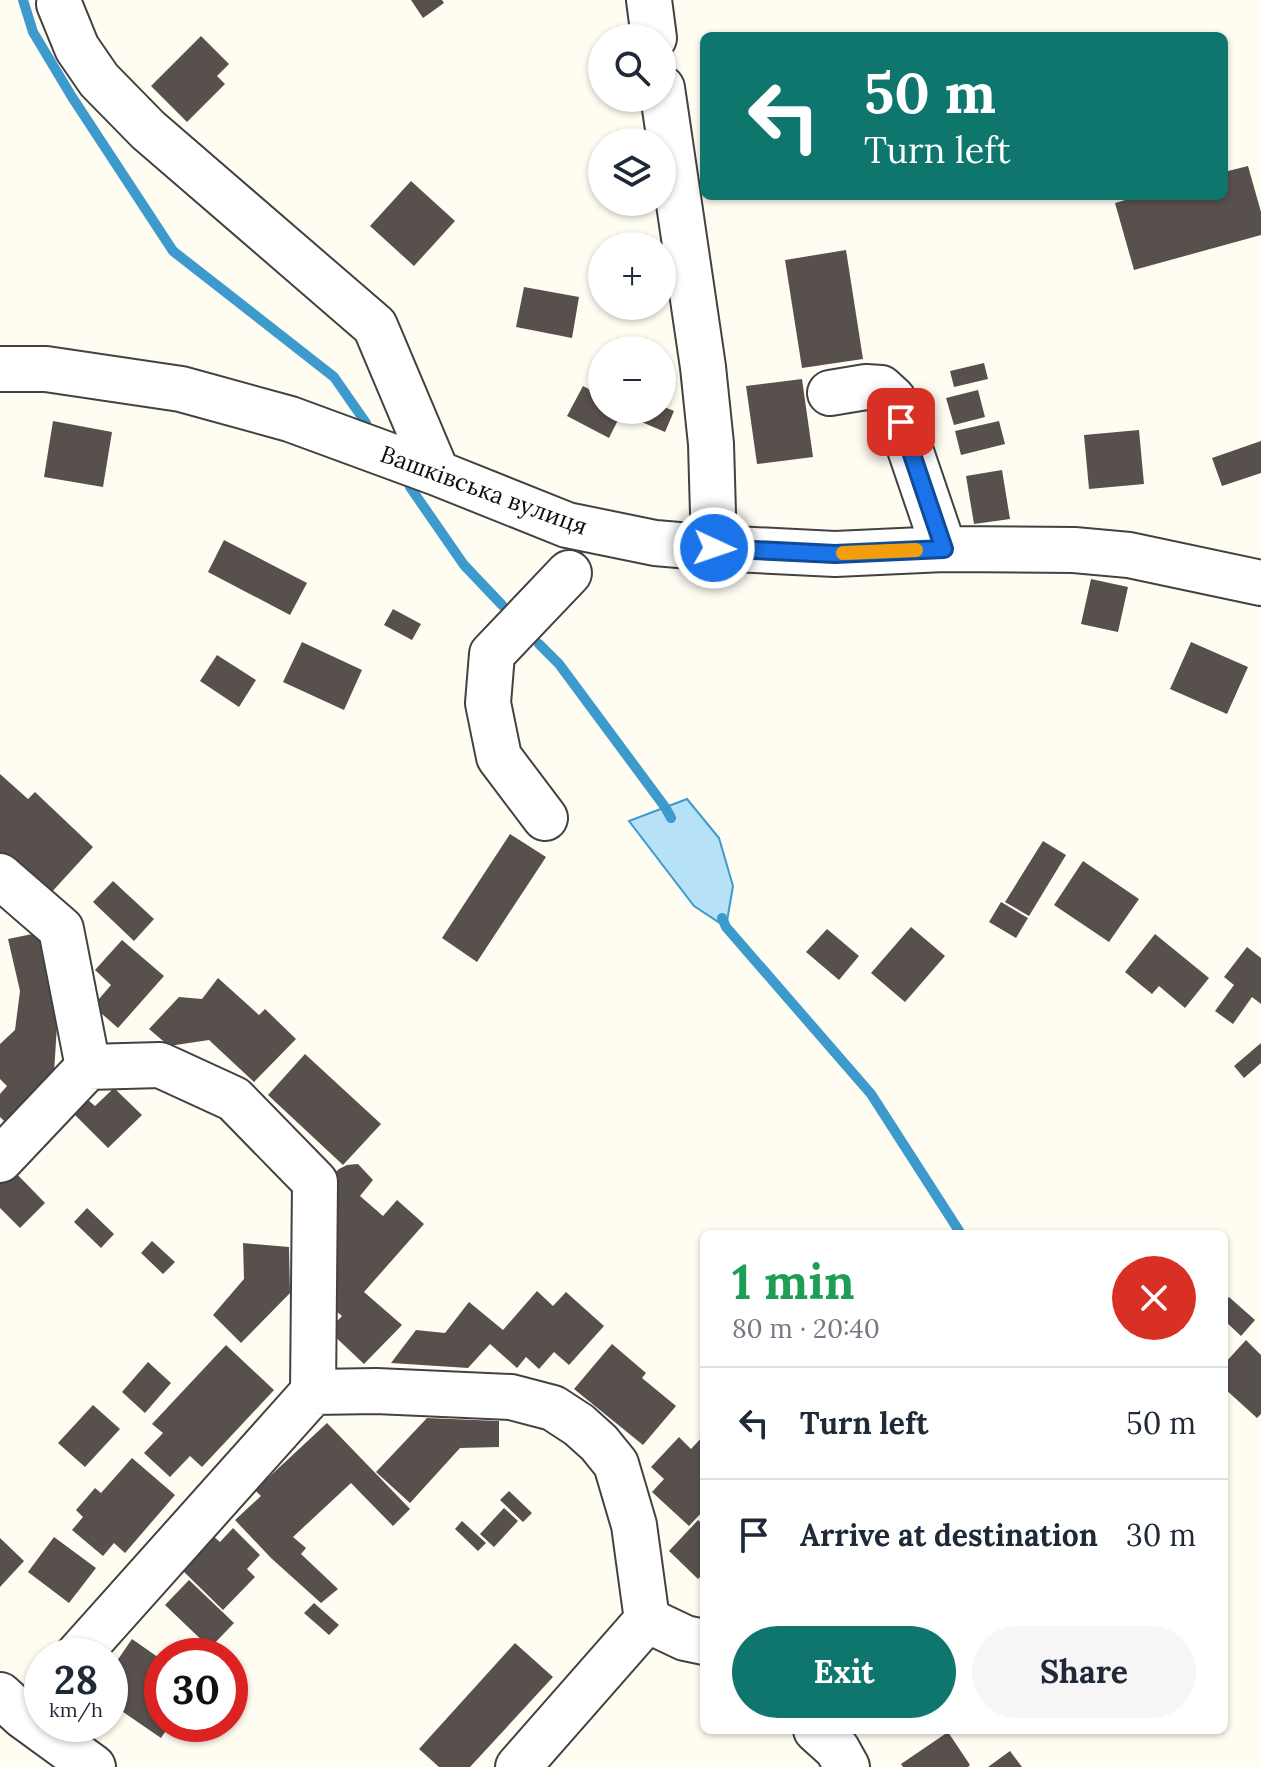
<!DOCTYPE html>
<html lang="en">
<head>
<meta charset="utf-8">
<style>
	:root { --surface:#fff; --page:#f6f6f7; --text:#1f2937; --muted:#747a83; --line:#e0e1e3; --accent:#0f766e }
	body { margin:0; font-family:Lora,serif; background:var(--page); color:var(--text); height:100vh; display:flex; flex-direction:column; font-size:30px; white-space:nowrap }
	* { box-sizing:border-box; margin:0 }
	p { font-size:26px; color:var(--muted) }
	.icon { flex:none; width:44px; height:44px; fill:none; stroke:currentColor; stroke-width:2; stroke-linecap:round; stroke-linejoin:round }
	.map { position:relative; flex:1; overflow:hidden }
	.side { position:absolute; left:700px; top:1230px; width:528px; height:504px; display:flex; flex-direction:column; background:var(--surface); border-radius:12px; box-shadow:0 2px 6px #0004 }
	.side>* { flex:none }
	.banner { position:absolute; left:700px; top:32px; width:528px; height:168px; border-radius:12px; box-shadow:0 2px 6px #0004; background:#0f766e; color:#fff; overflow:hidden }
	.fabs { position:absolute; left:588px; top:24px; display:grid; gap:16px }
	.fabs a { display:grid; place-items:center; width:88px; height:88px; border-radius:50%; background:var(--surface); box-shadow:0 2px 6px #0004; font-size:40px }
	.speed { position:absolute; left:24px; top:1638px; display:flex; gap:16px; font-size:40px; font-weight:700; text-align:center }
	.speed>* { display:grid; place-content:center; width:104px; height:104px; border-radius:50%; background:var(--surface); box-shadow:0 2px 6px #0004; line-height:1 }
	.speed small { font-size:20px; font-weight:400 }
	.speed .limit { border:12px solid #d22; background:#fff; color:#111 }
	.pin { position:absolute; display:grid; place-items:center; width:68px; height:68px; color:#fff; margin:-34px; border-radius:16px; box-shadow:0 4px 12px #0006 }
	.me { position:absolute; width:88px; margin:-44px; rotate:93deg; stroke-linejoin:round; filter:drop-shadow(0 0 6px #0008) }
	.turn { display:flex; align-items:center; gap:28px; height:168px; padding:0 32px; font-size:36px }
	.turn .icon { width:104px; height:104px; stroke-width:2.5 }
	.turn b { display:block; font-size:56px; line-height:68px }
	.round { display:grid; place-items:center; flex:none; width:84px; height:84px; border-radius:42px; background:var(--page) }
	.summary { display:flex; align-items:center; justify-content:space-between; height:136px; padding:0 32px }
	h1 { font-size:48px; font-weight:800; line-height:60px; color:#1e9e55 }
	.action { display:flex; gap:16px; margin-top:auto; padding:16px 32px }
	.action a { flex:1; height:92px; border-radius:48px; background:var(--accent); color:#fff; font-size:32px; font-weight:800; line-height:92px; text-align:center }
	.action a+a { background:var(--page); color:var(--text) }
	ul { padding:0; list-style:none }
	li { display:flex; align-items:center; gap:24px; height:112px; padding:0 32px; border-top:2px solid var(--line) }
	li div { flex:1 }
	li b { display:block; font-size:30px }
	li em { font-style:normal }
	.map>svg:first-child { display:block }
	.water { fill:#b7e1f6; stroke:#3d9acd; stroke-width:2 }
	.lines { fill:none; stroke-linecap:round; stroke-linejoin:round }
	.stream { stroke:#3d9acd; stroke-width:10 }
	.building { fill:#58504c }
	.minor-casing { stroke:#424242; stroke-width:48 }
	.minor { stroke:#fff; stroke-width:44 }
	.route-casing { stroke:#114b97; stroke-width:20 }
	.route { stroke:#1a73e8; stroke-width:14 }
	.slow { stroke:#f59e0b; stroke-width:14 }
	.labels { text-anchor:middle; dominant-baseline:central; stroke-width:8; stroke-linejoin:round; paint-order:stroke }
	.street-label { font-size:24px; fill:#0f0f0f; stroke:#fff }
</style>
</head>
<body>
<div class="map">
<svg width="1261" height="1767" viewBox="0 0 1261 1767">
	<rect width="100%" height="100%" fill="#fffcf2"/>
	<!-- water -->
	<path class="water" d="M687,799L719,838L733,886L726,927L694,906L629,821Z"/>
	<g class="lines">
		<!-- stream -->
		<path class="stream" d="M23,0L33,32L72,97L173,251L334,377L366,423
			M410,487L464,565L502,605
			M539,644L559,664L665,807L671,818
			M722,918L726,927L871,1094L961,1234"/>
	</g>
	<!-- building -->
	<path class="building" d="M411,0H442L444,3L423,18Z
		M201,36L229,64L217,76L225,84L187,122L151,86Z
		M1248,166L1261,212V235L1134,270L1115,203L1139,196H1224V172Z
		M411,181L455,221L414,266L370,226Z
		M846,250L863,359L802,368L785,260Z
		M524,287L579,297L572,338L516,327Z
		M984,363L988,379L954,387L950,371Z
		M802,379L813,457L757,464L746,386Z
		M583,386L602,396V410H623L609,438L567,416Z
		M978,390L985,417L954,425L946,398Z
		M662,406L674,411L665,432L630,417L633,410H662Z
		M53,421L112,432L103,487L44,477Z
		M999,421L1005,444L961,455L955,431Z
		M1139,430L1144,484L1089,489L1084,435Z
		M1261,441V473L1222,486L1212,458Z
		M1002,470L1010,519L974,524L966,476Z
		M224,540L307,583L290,615L208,572Z
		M1091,579L1128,587L1118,632L1081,624Z
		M393,609L421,624L412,640L384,625Z
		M302,642L362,670L344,710L283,682Z
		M1191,642L1248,667L1227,714L1170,689Z
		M217,655L256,680L239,707L200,681Z
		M0,774L28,799L35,792L93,847L49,895L0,852Z
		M510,834L546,857L477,962L442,938Z
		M1043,841L1066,855L1029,916L1005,902Z
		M1083,861L1139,899L1109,942L1054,905Z
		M113,881L154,919L134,941L93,902Z
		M1001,902L1028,918L1016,938L989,922Z
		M911,927L945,956L905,1002L871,973Z
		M827,929L859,956L839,980L806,952Z
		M42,932L59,993L54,1073L4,1121L0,1117V1094L7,1086L0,1079V1044L15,1030L20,991L8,939Z
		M1155,934L1209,978L1185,1008L1159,986L1152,994L1125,972Z
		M122,940L164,976L118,1028L93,1006L111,985L95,970Z
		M1247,947L1261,958V1004L1252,997L1233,1024L1215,1011L1234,985L1224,977Z
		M218,978L259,1015L265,1009L296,1039L254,1082L209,1040L169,1046L149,1029L179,997L202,999Z
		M1261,1043V1063L1244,1078L1234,1066Z
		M305,1054L381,1124L343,1165L268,1095Z
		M114,1088L142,1115L108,1148L74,1114L88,1100L95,1106Z
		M358,1164L373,1180L360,1196L383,1216L397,1200L424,1224L364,1292L402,1325L364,1364L328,1330L342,1316L324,1301L327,1277L337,1266L324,1255L338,1240L326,1230L318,1188L339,1169L347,1165Z
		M11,1168L45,1203L20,1228L0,1208V1179Z
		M87,1208L114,1234L101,1248L74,1222Z
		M152,1241L175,1262L163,1274L141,1253Z
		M243,1243L289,1247L290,1293L241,1343L213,1315L244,1279Z
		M537,1291L553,1306L566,1292L604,1326L569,1365L554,1352L539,1369L526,1357L517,1368L490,1344L468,1368L391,1363L416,1330L445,1333L469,1302L503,1330Z
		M1229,1297L1255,1320L1241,1336L1224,1320V1302Z
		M1246,1340L1261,1355V1414L1257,1418L1224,1388V1364Z
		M612,1344L646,1373L642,1378L676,1406L643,1445L574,1389Z
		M226,1345L274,1390L202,1467L190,1456L170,1477L144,1453L163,1433L152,1424Z
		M148,1362L171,1383L145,1413L122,1392Z
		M93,1405L120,1429L85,1467L58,1443Z
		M427,1418L499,1421V1447L460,1448L410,1503L376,1472Z
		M327,1423L410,1509L393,1526L351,1483L293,1537L306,1548L301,1554L338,1589L321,1603L271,1558L235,1520L261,1496L255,1490Z
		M704,1435V1510L689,1526L652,1492L664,1479L651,1467L679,1437L691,1449Z
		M132,1458L175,1495L125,1553L114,1543L103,1556L72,1530L83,1517L76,1510L95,1488L101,1493Z
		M509,1491L532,1513L523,1522L500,1500Z
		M504,1508L518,1521L494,1547L480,1534Z
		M698,1520L704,1525V1573L698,1579L669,1551Z
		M462,1521L486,1543L478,1551L455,1529Z
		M233,1528L260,1555L247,1569L255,1577L223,1610L181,1569L213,1536L220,1542Z
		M54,1537L96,1568L69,1603L28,1572Z
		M0,1538L24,1561L0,1587Z
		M189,1580L234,1623L210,1648L165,1605Z
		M314,1603L339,1625L329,1635L304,1613Z
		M132,1639L162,1660V1724H191L183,1735L169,1726L161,1738L110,1703V1671Z
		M515,1643L553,1677L470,1767H439L419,1749Z
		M948,1732L970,1765L968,1767H903L901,1764Z
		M1010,1751L1022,1767H988Z"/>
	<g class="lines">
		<!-- minor casing -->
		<g class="minor-casing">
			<path id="minor" d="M649,0L654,38
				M59,4L77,48L99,80L148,130L375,326L437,473
				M662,88L703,367L711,444L714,548
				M0,369H46L181,389L290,419L437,473L567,525L655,543L714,548L835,554L944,549L1074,550L1129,555L1261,583
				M830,393L866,387L881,388L893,399L944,549
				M545,818L499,757L488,703L492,654L569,573
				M0,876L61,929L88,1067
				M0,1160L88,1067L160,1065L234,1099L315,1182L313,1392
				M77,1656L313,1392L376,1391L511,1397L553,1408L579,1425L599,1443L616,1464L634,1525L647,1620
				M0,1695L23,1716L93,1767
				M816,1730L837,1749L847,1767
				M518,1767L647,1620L685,1638L704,1642"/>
		</g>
		<!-- minor -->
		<use href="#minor" class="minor"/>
	</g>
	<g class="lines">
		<!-- route casing -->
		<g class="route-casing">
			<path id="route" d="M714,548L835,554L944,549L901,422"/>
		</g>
		<!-- route -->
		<use href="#route" class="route"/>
		<!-- slow -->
		<path class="slow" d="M843,553L916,550"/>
	</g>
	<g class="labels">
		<!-- street labels -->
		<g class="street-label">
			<text transform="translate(484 490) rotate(20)">Вашківська вулиця</text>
		</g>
	</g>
</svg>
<div class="fabs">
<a><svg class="icon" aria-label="search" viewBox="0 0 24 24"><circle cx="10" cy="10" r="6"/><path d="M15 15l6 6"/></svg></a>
<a><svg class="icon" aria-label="layers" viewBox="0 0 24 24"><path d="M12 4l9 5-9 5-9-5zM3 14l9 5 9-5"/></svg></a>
<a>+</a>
<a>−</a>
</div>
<div class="speed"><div>28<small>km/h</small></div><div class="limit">30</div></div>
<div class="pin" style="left:901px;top:422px;background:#d93025"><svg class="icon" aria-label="arrive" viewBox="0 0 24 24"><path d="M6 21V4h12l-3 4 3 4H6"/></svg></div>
<svg class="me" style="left:714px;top:548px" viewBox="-20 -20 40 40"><circle r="17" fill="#1a73e8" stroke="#fff" stroke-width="3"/><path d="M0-11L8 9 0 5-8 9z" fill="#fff"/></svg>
<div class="banner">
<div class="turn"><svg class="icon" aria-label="left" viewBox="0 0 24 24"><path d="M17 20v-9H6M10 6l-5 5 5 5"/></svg><div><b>50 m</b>Turn left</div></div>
</div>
<section class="side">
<div class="summary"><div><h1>1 min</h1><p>80 m · 20:40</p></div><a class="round" style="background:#d93025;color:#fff"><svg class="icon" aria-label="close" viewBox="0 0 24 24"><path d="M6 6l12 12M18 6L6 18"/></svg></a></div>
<ul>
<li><svg class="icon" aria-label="left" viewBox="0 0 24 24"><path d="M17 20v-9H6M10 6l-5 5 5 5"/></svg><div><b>Turn left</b></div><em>50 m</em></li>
<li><svg class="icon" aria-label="arrive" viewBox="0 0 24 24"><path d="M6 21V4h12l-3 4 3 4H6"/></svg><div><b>Arrive at destination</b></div><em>30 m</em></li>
</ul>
<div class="action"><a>Exit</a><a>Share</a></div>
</section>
</div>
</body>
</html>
